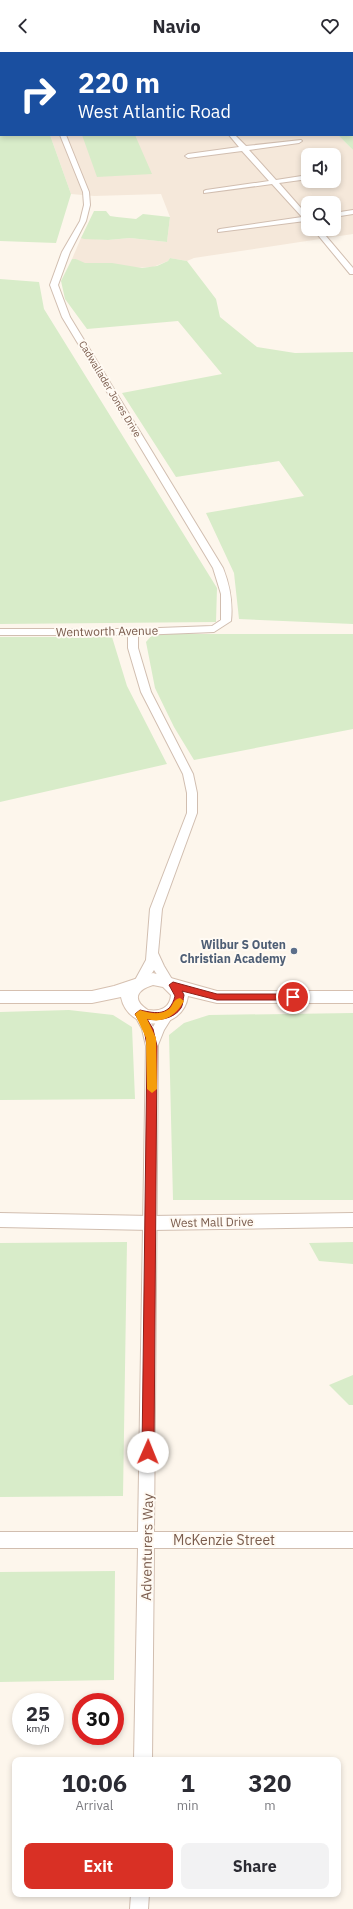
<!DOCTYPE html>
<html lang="en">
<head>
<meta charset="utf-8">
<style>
	:root { --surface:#fff; --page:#f2f2f3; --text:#2b2b33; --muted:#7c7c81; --accent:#d93025 }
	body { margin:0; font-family:"IBM Plex Sans",sans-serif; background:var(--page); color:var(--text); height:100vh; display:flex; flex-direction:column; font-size:15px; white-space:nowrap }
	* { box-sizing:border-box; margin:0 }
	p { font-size:13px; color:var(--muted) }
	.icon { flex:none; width:22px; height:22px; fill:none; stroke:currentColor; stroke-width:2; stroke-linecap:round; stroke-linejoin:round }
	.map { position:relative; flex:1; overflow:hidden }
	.sheet { position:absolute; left:12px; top:1705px; width:329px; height:140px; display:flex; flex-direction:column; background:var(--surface); border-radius:8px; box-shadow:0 2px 6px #0003 }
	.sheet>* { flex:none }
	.top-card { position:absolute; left:0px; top:0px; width:353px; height:84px; box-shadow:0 2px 6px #0003; background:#1a4fa0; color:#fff; overflow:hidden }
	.buttons { position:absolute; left:301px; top:96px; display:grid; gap:8px }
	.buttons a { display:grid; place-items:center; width:40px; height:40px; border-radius:8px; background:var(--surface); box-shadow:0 2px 6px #0003; font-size:20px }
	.speed { position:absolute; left:12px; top:1641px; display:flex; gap:8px; font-size:20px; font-weight:700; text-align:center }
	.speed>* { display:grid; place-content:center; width:52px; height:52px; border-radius:50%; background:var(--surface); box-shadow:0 2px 6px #0003; line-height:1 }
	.speed small { font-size:10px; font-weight:400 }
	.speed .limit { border:6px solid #d22; background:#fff; color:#111 }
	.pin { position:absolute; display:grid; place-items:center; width:34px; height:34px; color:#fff; margin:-17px; border:2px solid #fff; border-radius:50%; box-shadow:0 1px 4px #0007 }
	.me { position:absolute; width:44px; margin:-22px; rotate:1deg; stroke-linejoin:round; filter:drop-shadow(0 0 3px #0008) }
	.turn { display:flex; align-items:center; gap:14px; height:84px; padding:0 12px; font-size:18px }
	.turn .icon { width:52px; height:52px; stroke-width:2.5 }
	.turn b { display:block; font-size:28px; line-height:34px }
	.eta { display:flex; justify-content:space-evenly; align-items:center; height:68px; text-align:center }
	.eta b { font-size:24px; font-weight:700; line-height:28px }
	.cta { display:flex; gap:8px; margin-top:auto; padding:8px 12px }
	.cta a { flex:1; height:46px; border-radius:8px; background:var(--accent); color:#fff; font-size:16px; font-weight:700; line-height:46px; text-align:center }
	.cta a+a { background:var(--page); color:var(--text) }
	header { display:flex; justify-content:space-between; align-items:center; height:52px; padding:0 12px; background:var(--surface); font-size:18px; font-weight:700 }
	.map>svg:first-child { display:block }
	.residential { fill:#f5e8da; fill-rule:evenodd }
	.green { fill:#d8ecc9 }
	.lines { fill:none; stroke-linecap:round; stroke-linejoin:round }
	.minor-casing { stroke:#d1beb0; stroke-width:2 }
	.tertiary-casing { stroke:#d1beb0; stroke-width:2 }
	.secondary-casing { stroke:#d6c0b0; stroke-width:2 }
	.minor { fill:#fff; fill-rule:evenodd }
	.tertiary { fill:#fff; fill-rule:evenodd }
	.secondary { fill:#fff; fill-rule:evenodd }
	.route { fill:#d93025; stroke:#8d1f18 }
	.slow { fill:#f59e0b }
	.service-dot { fill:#5c6f8a; stroke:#fffaf3; stroke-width:1.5 }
	.labels { text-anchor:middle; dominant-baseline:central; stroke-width:4; stroke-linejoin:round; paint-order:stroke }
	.far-street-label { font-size:10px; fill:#7a5c4d; stroke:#fffaf3 }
	.street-label { font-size:12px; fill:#7a5c4d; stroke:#fffaf3 }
	.service-label { font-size:12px; font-weight:bold; fill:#4e5e75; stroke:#fffaf3; text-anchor:end }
	.near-street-label { font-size:14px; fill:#7a5c4d; stroke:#fffaf3 }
</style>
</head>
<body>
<header><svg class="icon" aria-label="back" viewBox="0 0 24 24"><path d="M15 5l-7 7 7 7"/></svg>Navio<svg class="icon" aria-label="heart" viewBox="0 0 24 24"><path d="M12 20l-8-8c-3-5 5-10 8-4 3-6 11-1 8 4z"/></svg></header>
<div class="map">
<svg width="353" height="1857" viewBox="0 0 353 1857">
	<rect width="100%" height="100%" fill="#fdf6ec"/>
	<!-- residential -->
	<path class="residential" d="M0,0H255L256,1H1L0,67Z
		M50,83H338L353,98V182L194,206L187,209L170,206L168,209L153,215L132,216L82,211L76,207H72L81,186L108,188L130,186L167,190L170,165L161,142L94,144L71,142ZM308,103H334V129H308ZM308,151H334V177H308Z"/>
	<!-- green -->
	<path class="green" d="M255,0H353V98L338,83H352V1Z
		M0,67L1,83H50L71,142L56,191L0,189Z
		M82,83H135L152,122L97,125Z
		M94,159H106L110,164L117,165L136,167L143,162L170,165L167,190L130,186L108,188L84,187L81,186Z
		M170,206L187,209L216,247L220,265L257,295L295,301L353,300V572L239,567L234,521L206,461L304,444L279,409L176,425L122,341L222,322L178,269L87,277L65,247L61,229L72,207H76L85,211H112L142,216L157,214L168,209Z
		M0,227L39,230L44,257L217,536L216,570L0,572Z
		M153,582H353V677L194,708L174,675L155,636L146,590Z
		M0,585H112L127,634L167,712L0,750Z
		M69,958L113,963L132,975L135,1047L0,1048V960Z
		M353,961V1148H173L169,983L184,971L209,963Z
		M127,1190L123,1444L0,1445V1191Z
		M353,1190V1212L319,1209L309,1191Z
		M353,1323V1353H349L329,1333Z
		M115,1519L114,1628L0,1630V1520Z"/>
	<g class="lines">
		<!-- minor casing -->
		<g class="minor-casing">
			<path id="minor" d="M19,0H26L27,1H20Z
				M156,0H162L163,1H157Z
				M60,83H66L89,140L90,153L86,169L70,200L58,233L70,265L223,516C230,534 233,550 231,569L214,580L138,583V596L151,640L193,722L197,741V761L162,857L158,901L164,914L173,929L171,932H163L154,918L144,933H136L134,930L146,908L150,857L187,761V741L183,722L141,640L128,596V583H0V577H133L212,574L221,568V542L213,516L62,265L50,233L62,200L80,169L84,153L83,140Z
				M229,83H235L246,94L301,88L302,89L299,91L249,98L276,128L308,123V127L279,131L308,164V170L305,169L218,180V178L220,177L302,165L272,132L204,141V139L206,138L269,129L242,99L188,106L185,104L188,102L239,95Z
				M353,158V162L334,165V161Z
				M313,177H320L353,216V222H350Z
				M140,957L144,959L153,975C158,967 162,956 172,959L174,962L164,978L158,993L154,1480H353V1496H154L152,1708H134L138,1496H0V1480H138L146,994L142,977L134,962L136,959Z
				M131,1842H149L148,1857H130Z"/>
		</g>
		<!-- tertiary casing -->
		<g class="tertiary-casing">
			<path id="tertiary" d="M0,1161L151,1164L353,1161V1175L151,1178L0,1175Z"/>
		</g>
		<!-- secondary casing -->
		<g class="secondary-casing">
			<path id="secondary" d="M153,921L217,939H353V951H217L188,944C183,980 128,981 121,945L92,951H0V939H92L114,934ZM153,933L163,935L171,943C170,956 160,960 148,958C132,948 136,938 153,933Z"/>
		</g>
		<!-- minor -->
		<use href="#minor" class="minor"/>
		<!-- tertiary -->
		<use href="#tertiary" class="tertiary"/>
		<!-- secondary -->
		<use href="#secondary" class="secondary"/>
	</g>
	<!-- route -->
	<path class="route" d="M173,930L217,942H293L297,945L293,948H217L182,939L184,943C183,947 183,953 181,956C174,967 158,969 147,967L153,977L157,994L154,1400L152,1404L148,1406L144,1404L142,1400L147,994L144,977L135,962L140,958C157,962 170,964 175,944L169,933Z"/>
	<!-- slow -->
	<path class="slow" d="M180,946L184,949C176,963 164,972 147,967L156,986L157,1037L152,1041L147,1037L146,986L135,962L140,958C149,961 160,964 169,957C173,954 173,947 180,946Z"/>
	<!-- markers -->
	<circle class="service-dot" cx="294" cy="899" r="4"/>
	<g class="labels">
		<!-- far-street labels -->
		<g class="far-street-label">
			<text transform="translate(110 337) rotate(59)">Cadwallader Jones Drive</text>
		</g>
		<!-- street labels -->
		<g class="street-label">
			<text transform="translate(107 579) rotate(-1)">Wentworth Avenue</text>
			<text transform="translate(212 1170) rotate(-1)">West Mall Drive</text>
		</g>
		<!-- service labels -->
		<g class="service-label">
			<text x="286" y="892">Wilbur S Outen<tspan x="286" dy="14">Christian Academy</tspan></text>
		</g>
		<!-- near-street labels -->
		<g class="near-street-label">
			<text x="224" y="1488">McKenzie Street</text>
			<text transform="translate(147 1495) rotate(-89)">Adventurers Way</text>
		</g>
	</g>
</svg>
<div class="buttons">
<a><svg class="icon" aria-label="sound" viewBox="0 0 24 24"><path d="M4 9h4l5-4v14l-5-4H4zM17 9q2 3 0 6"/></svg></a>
<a><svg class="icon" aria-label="search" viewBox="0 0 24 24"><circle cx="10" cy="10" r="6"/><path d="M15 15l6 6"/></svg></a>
</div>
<div class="speed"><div>25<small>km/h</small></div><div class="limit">30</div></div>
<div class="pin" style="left:293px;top:945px;background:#d93025"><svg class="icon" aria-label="arrive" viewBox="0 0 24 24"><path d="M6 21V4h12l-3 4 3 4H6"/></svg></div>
<svg class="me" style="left:148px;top:1400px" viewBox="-20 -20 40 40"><circle r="19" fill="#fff"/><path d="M0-13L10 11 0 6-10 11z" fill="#d93025"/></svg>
<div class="top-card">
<div class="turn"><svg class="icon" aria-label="right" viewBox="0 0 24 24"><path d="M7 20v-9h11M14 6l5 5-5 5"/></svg><div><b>220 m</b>West Atlantic Road</div></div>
</div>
<section class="sheet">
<div class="eta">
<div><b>10:06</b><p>Arrival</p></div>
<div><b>1</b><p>min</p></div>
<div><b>320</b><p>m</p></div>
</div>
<div class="cta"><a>Exit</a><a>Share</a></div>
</section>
</div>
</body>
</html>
